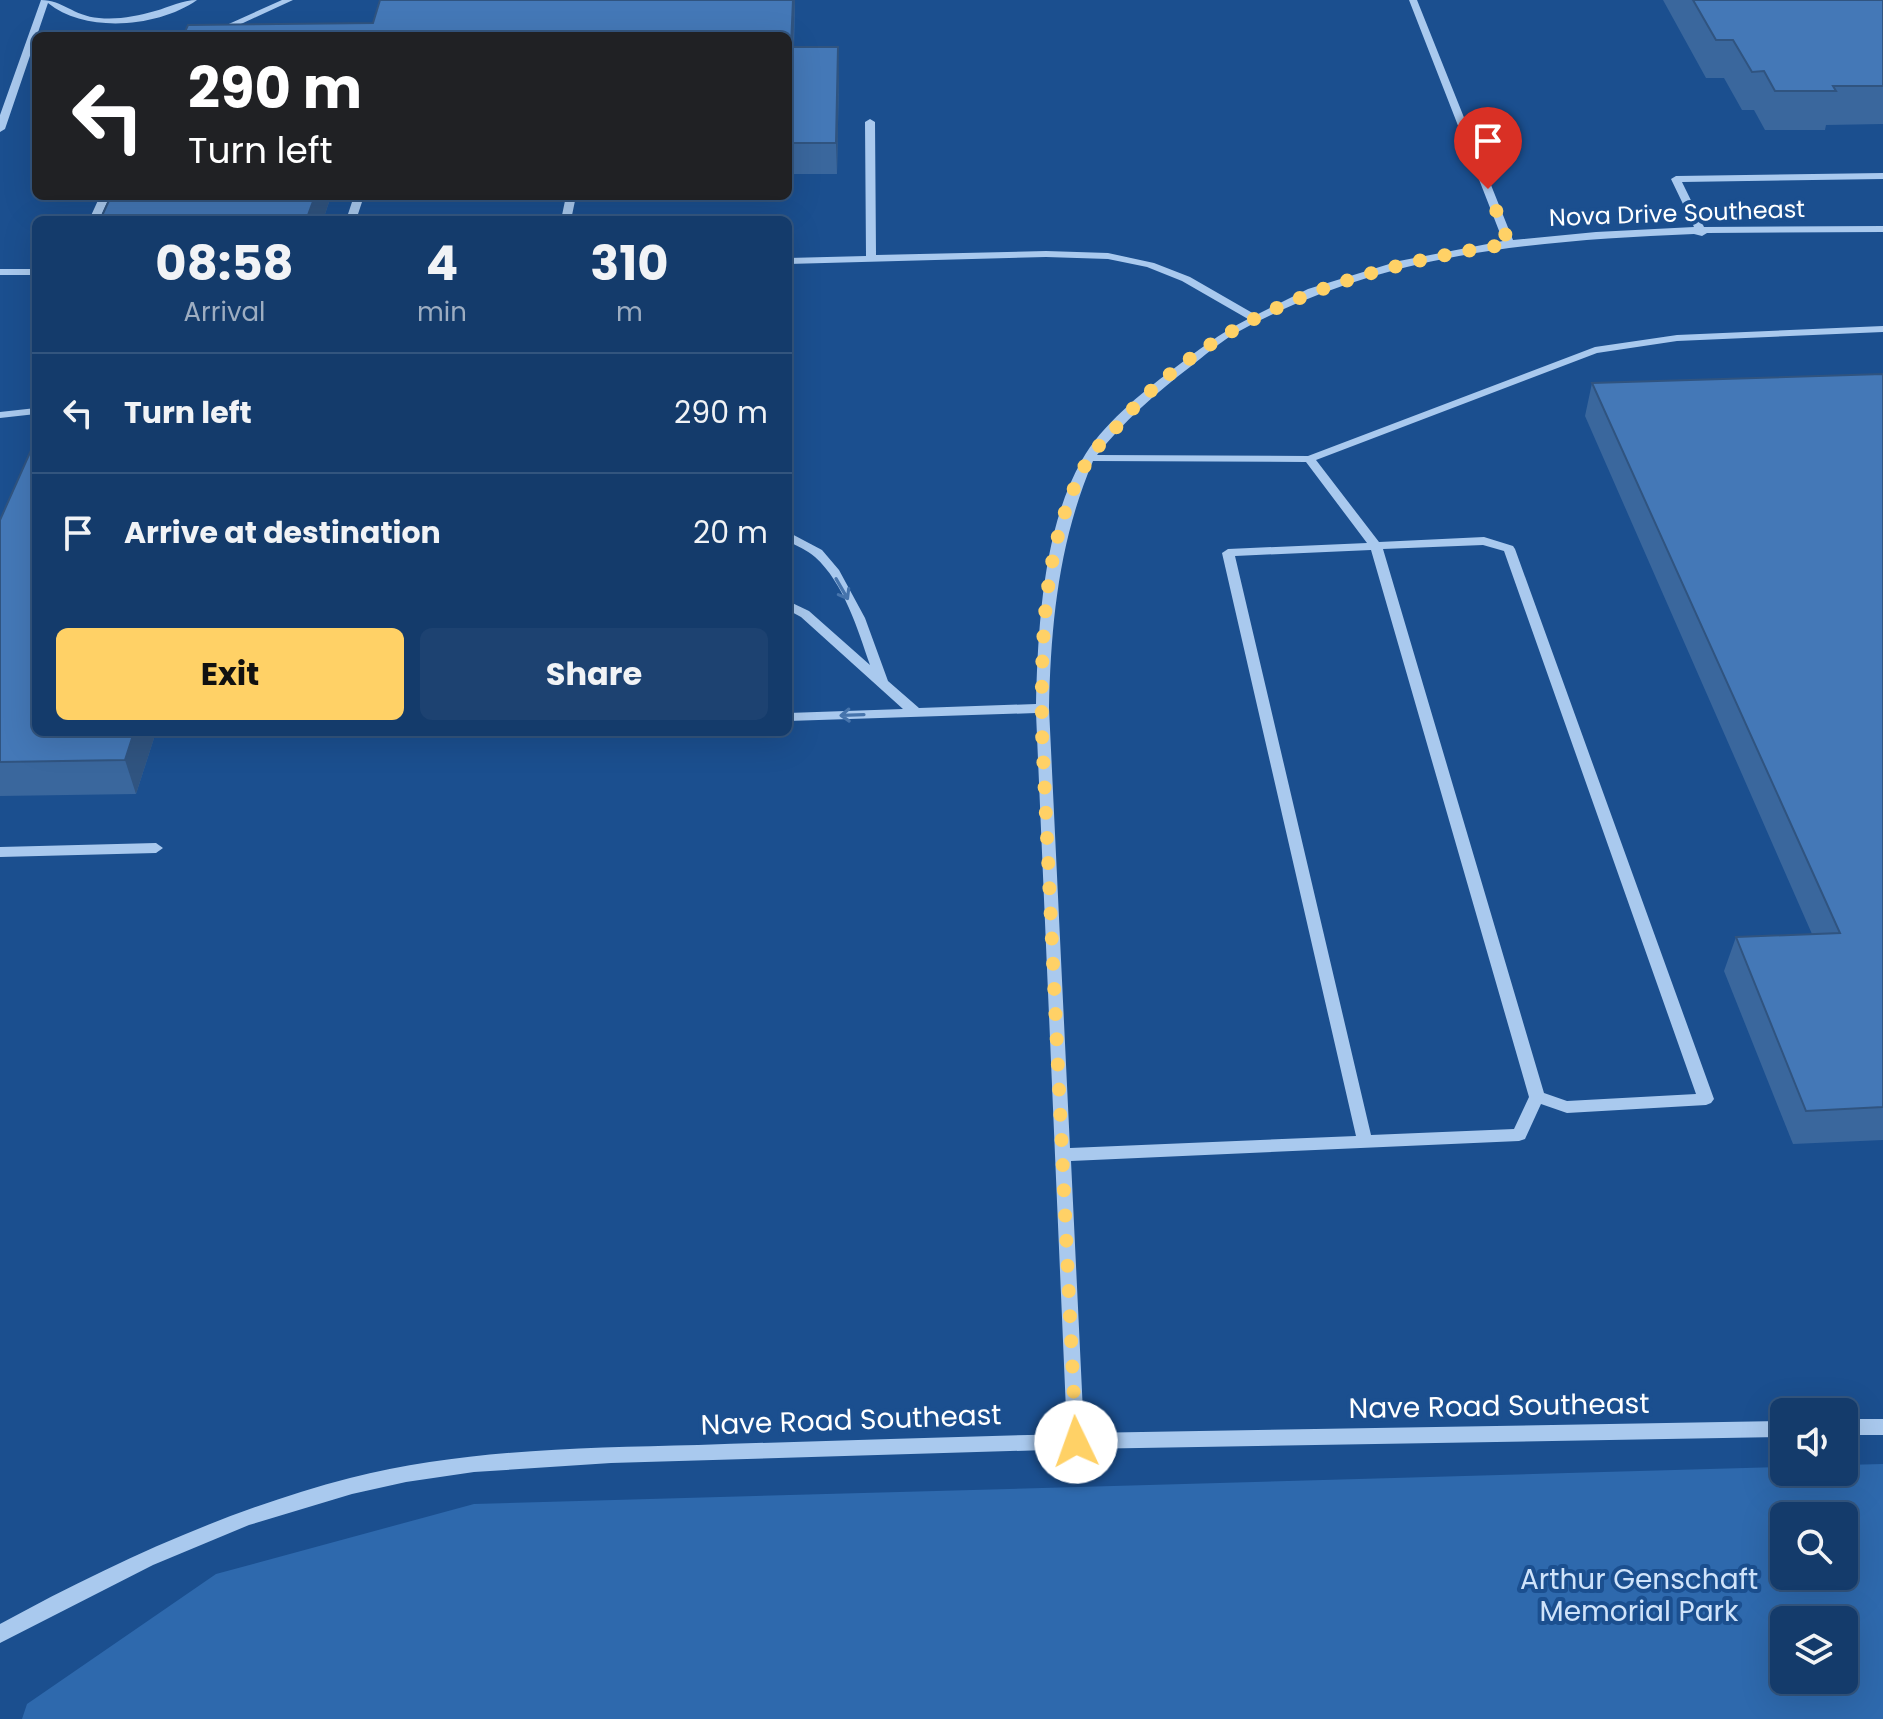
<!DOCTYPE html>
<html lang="en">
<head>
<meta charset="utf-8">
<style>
	:root { --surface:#143b6b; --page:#1d4271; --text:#f1f3f6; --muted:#9dadc1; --line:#33557e; --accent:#ffd166 }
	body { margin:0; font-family:Poppins,sans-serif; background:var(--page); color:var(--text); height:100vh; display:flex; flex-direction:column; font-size:30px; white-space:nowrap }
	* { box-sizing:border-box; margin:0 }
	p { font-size:26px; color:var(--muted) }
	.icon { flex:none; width:44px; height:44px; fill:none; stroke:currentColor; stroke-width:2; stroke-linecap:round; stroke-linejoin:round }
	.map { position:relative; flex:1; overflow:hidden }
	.details { position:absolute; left:32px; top:216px; width:760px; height:520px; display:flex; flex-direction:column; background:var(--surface); border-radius:12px; box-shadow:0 8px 32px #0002,0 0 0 2px var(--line) }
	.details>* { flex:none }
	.guide { position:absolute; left:32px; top:32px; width:760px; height:168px; border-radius:12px; box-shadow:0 8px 32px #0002,0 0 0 2px var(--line); background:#202124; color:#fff; overflow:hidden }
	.buttons { position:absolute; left:1770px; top:1398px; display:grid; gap:16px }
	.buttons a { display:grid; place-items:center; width:88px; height:88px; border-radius:12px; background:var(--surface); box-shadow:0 8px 32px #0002,0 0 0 2px var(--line); font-size:40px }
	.pin { position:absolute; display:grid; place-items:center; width:68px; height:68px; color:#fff; margin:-82px -34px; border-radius:50% 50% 50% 0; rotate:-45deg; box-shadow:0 0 8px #0007 }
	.pin .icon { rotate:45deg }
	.me { position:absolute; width:88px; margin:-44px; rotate:357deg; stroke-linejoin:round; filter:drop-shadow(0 0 6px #0008) }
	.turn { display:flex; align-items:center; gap:28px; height:168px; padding:0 24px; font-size:36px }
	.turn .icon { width:104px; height:104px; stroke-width:2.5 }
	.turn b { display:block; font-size:56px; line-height:68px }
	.eta { display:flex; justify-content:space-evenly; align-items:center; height:136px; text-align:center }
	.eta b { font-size:48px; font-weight:700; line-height:56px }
	.button { display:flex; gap:16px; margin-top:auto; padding:16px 24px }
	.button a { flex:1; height:92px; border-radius:12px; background:var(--accent); color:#111; font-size:32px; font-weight:700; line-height:92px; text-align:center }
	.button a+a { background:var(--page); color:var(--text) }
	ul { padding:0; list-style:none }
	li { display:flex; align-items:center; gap:24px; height:120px; padding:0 24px; border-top:2px solid var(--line) }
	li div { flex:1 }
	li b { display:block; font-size:30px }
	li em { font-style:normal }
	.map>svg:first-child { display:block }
	.green { fill:#2e69ad; fill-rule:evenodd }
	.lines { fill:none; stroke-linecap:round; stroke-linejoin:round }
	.minor { fill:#a9c9ee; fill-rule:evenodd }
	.wall { fill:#3a679d }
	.shaded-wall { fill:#305480 }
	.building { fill:#4478b7; stroke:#305480; stroke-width:2 }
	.oneway { stroke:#4674ac }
	.route { stroke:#ffd166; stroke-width:14; stroke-dasharray:0 25.2 }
	.labels { text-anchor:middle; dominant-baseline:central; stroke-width:8; stroke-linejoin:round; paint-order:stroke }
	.street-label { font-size:24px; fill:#fff; stroke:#1b4f8f }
	.near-street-label { font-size:28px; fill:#fff; stroke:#1b4f8f }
	.near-park-label { font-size:28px; fill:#cfe3fa; stroke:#1b4f8f }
</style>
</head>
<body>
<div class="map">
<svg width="1883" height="1719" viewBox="0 0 1883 1719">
	<rect width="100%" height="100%" fill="#1b4f8f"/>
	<!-- green -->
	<path class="green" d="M1883,1464V1719H22L27,1704L216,1574L474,1504L1784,1467V1472H1844V1465ZM1784,1516H1844V1576H1784ZM1784,1620H1844V1680H1784Z"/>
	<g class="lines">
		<!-- minor -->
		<path class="minor" d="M41,0C63,0 73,16 99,18C118,20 137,16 155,11C170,7 182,0 197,0C159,27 86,34 48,3L5,129L0,132V115Z
			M282,0H293L215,36H202Z
			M1409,0H1417L1513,240L1596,232L1694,227L1671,179L1676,176L1883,173V179L1682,182L1704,227L1883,226V232L1707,233L1702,236L1694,234C1530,241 1381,253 1234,334C1219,343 1204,356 1190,367C1156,393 1124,421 1097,455L1308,456L1595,347L1677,335L1883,326V332L1677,341L1597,353L1316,460L1379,542L1484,537L1513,546L1515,549L1714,1099L1711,1103L1706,1105L1567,1113L1541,1104L1525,1139L1519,1141L1071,1161L1084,1433L1784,1421V1437L1080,1449L611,1463L474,1472L406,1482L352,1494L249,1525L153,1565L0,1643V1624C112,1563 227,1510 350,1478C464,1449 582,1448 698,1445C821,1441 944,1437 1067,1434L1036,713L788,721V713L903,709L801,617L788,610V601L809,611L870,665C858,630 844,583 815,557C807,550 797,546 788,541V532L822,550L839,570L865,618L888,681L919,708L1036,704C1038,627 1043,528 1082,460C1101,426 1141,393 1172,370C1197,351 1220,333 1248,319L1182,281L1147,267L1108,259L1046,257L788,264V258L866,256L865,122L870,119L875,122L876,255L1046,251L1108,253L1154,263L1190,277L1256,315L1308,289L1399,261L1503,241ZM1093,461L1306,462L1367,543L1228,549L1222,553L1356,1136L1070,1148L1049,708C1051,622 1059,541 1093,461ZM1483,545L1504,551L1696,1094L1567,1101L1544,1093L1383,549ZM1371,550L1529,1097L1514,1129L1371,1135L1235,556Z
			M100,196H110L99,220H89Z
			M354,196H364L356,220H346Z
			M566,196H576L571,220H561Z
			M0,269H36V275H0Z
			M36,408V414L0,418V412Z
			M156,843L163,848L156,853L0,857V847Z
			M1844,1419H1883V1435H1844Z"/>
	</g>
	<!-- wall -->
	<path class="wall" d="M795,0L794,47L839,76L837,174H788V36L373,23Z
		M1663,0H1883V124L1826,125L1825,130H1765L1754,110H1742L1724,78H1706Z
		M111,196H331L323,220H102L101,218Z
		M1883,374V1140L1793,1144L1724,971L1736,937L1812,934L1585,416L1592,383Z
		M0,520L156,732L136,794L0,796Z"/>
	<!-- shaded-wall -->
	<path class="shaded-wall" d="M793,0H795L792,77L791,47Z
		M838,47L839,76L837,174L836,143Z
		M315,196H331L323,220H309L308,215Z
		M134,732H156L136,794L125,760Z"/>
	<!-- building -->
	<path class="building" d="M380,0H793L791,47H838L836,143H788V36H183L188,25L373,23Z
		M1693,0H1883V86H1833L1836,91H1775L1764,71L1752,72L1733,40H1716Z
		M111,196H315L308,215L101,218Z
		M1883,374V1107L1806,1111L1736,937L1840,933L1592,383Z
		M36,439V732H134L125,760L0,762V520Z"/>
	<!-- one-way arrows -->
	<defs><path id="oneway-shaft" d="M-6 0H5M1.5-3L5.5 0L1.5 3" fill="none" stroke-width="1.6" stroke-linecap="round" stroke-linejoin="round" transform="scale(2)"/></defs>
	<g class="oneway">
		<use href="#oneway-shaft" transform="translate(842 589) rotate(60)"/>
		<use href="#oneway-shaft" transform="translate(852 715) rotate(178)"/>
	</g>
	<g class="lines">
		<!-- route -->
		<path class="route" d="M1076,1442L1042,733C1041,642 1042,541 1088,460C1096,447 1110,435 1120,423C1217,310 1366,265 1509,244L1488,189"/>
	</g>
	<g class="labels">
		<!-- street labels -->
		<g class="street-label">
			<text transform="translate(1677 213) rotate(-2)">Nova Drive Southeast</text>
		</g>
		<!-- near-street labels -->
		<g class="near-street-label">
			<text transform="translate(1499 1406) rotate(-1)">Nave Road Southeast</text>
			<text transform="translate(851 1420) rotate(-2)">Nave Road Southeast</text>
		</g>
		<!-- near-park labels -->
		<g class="near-park-label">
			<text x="1639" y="1579">Arthur Genschaft<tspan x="1639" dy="32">Memorial Park</tspan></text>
		</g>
	</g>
</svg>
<div class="buttons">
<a><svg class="icon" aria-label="sound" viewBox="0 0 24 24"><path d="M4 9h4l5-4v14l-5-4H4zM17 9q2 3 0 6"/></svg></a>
<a><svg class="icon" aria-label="search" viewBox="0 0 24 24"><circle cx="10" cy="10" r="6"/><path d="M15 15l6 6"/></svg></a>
<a><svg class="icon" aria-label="layers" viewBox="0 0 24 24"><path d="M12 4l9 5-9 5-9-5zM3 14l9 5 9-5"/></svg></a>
</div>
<div class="pin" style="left:1488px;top:189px;background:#d93025"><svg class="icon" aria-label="arrive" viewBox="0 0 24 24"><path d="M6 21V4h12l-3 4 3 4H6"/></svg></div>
<svg class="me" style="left:1076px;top:1442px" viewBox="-20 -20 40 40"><circle r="19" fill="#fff"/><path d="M0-13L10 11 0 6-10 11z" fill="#ffd166"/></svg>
<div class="guide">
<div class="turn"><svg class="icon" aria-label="left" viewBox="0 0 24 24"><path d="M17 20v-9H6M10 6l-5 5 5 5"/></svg><div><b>290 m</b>Turn left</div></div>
</div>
<section class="details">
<div class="eta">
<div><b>08:58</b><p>Arrival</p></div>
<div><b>4</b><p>min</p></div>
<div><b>310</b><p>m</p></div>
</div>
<ul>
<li><svg class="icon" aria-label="left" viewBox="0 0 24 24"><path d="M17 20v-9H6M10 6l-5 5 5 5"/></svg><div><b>Turn left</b></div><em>290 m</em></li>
<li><svg class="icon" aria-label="arrive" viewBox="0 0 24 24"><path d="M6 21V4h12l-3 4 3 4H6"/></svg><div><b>Arrive at destination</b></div><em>20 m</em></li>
</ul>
<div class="button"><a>Exit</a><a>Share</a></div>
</section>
</div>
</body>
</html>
